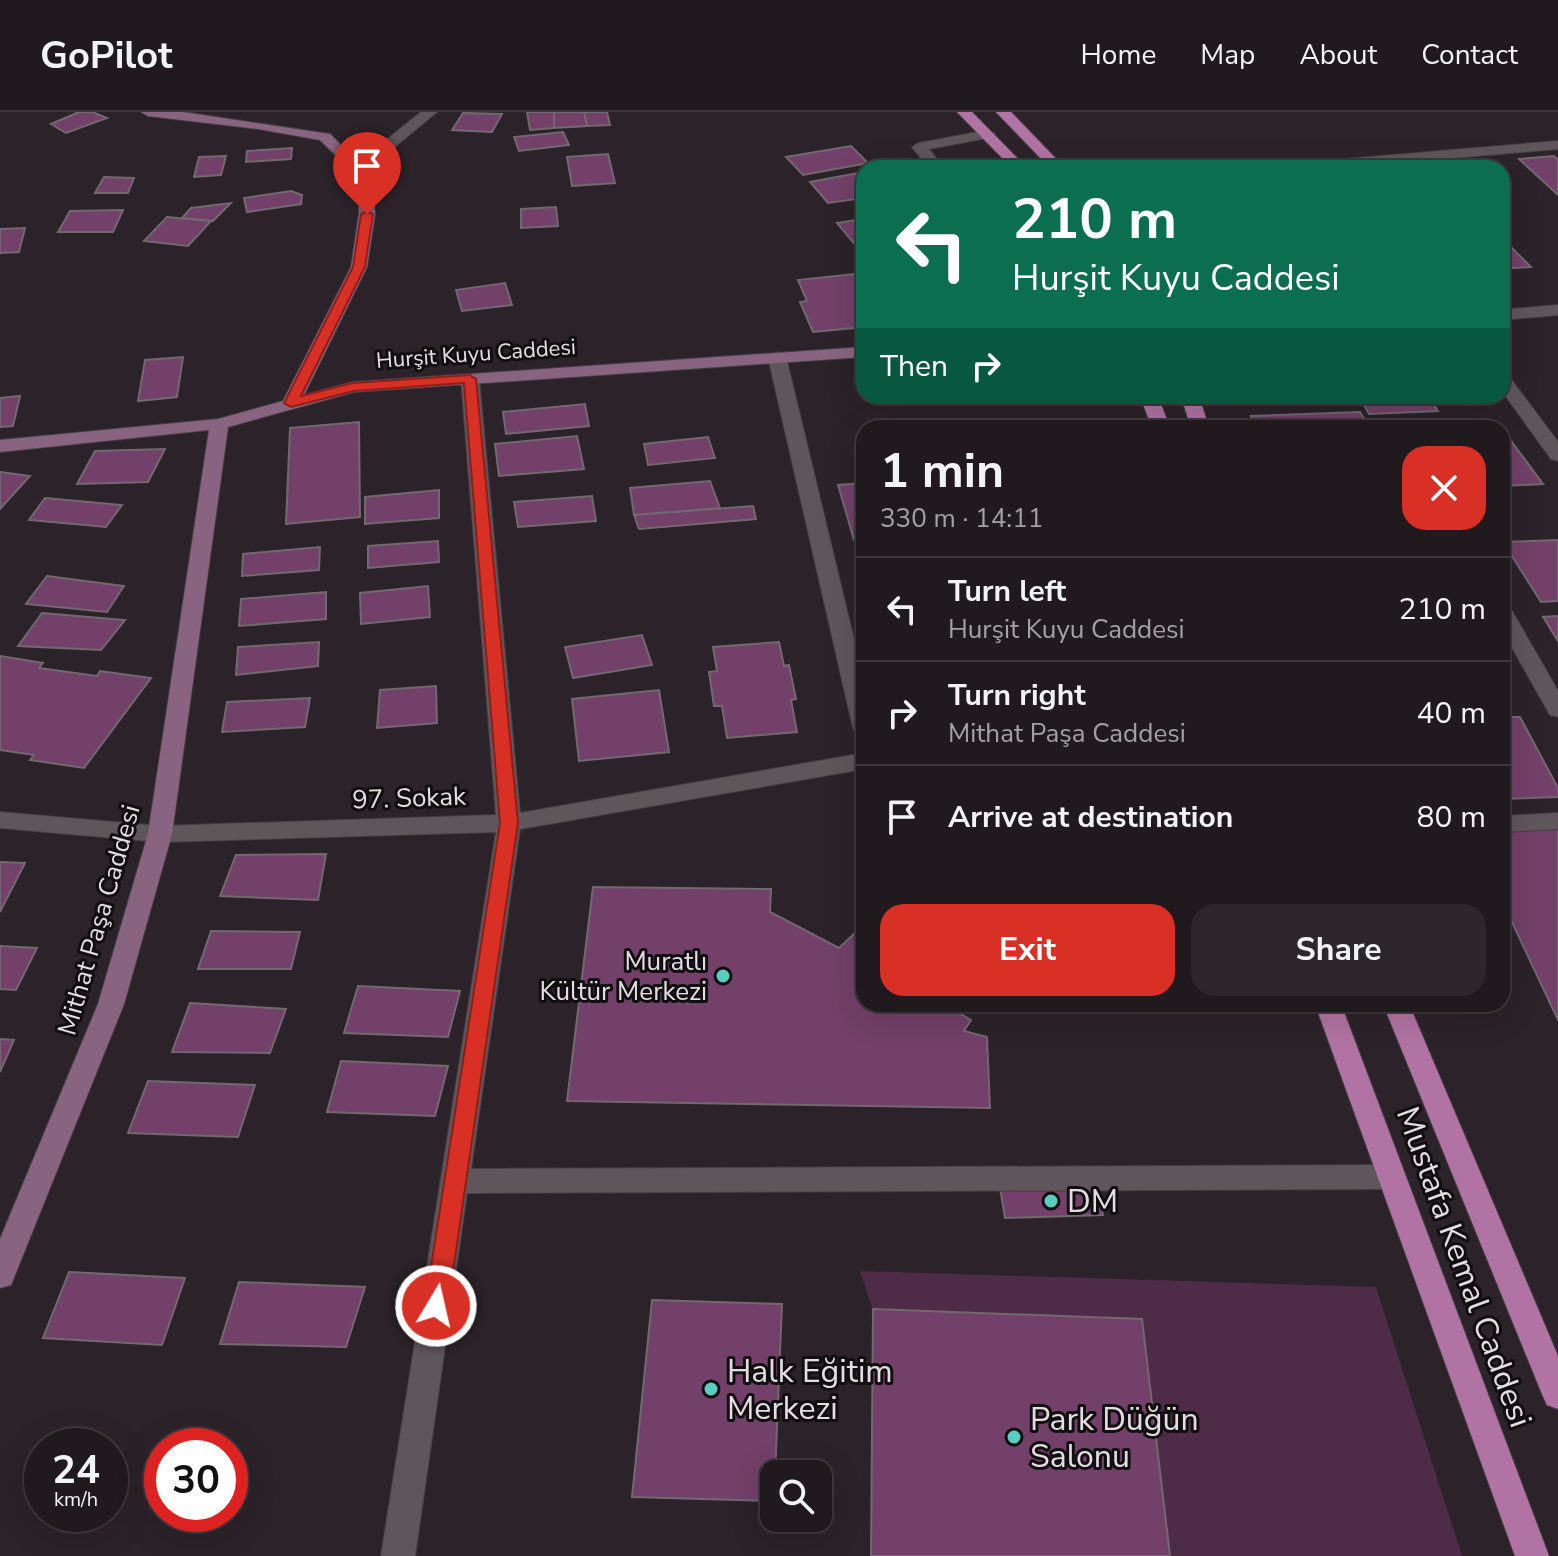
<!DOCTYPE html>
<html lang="en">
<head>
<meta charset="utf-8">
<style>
	:root { --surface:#201a1f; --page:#2d272c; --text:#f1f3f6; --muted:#a2a1a4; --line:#3d383d; --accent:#d93025 }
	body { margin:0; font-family:"Nunito Sans",sans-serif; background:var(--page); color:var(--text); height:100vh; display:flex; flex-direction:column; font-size:30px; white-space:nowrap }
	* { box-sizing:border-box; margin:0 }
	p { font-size:26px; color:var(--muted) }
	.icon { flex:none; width:44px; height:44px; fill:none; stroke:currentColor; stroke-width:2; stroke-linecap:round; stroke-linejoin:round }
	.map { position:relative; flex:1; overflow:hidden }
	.drawer { position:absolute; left:856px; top:308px; width:654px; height:592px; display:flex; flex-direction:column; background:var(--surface); border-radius:24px; box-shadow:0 8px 32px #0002,0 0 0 2px var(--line) }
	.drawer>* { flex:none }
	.hud { position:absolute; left:856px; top:48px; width:654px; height:244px; border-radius:24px; box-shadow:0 8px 32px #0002,0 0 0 2px var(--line); background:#0b6e4f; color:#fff; overflow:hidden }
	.controls { position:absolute; left:760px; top:1348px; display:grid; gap:16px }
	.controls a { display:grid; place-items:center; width:72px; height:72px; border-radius:16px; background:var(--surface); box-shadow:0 8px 32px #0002,0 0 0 2px var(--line); font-size:40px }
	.speed { position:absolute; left:24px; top:1316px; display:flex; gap:16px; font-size:40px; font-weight:700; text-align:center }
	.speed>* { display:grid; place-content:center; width:104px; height:104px; border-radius:50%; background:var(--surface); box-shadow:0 8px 32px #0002,0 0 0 2px var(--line); line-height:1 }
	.speed small { font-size:20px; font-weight:400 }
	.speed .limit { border:12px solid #d22; background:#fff; color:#111 }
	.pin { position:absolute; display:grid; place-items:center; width:68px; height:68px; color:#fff; margin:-82px -34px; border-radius:50% 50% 50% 0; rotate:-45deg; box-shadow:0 0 8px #0007 }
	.pin .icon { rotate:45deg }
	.me { position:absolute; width:88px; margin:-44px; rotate:9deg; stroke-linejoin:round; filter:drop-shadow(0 0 6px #0008) }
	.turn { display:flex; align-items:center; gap:28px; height:168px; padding:0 24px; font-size:36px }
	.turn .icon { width:104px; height:104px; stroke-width:2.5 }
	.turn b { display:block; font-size:56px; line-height:68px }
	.then { display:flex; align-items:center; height:76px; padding:0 24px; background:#0003; gap:16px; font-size:30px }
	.round { display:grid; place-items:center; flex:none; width:84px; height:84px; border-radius:24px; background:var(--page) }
	.headline { display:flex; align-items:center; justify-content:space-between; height:136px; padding:0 24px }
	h1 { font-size:48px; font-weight:700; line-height:60px }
	.cta { display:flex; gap:16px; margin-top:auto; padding:16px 24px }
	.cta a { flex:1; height:92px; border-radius:24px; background:var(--accent); color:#fff; font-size:32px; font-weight:700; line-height:92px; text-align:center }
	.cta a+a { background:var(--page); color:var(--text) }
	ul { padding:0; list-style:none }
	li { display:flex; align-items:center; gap:24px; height:104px; padding:0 24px; border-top:2px solid var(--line) }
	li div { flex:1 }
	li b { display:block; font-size:30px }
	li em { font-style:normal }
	header { display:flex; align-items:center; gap:48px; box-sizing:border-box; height:112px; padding:0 40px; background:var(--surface); border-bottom:2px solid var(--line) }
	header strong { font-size:38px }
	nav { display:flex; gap:44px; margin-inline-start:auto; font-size:28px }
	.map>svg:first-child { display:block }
	.green { fill:#4e2c47 }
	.building { fill:#724068; stroke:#726970; stroke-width:2 }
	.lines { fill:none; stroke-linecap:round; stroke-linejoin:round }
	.street-casing { stroke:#453f44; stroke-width:2 }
	.secondary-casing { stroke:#453f44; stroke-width:2 }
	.primary-casing { stroke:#453f44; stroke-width:2 }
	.street { fill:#5f565c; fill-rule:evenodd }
	.secondary { fill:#886480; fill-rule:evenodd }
	.primary { fill:#b173a3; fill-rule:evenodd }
	.route { fill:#d93025; stroke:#8d1f18; stroke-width:2 }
	.poi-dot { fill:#58cec0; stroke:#110e10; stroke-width:3 }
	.labels { text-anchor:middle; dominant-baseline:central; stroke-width:6; stroke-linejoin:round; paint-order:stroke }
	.far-street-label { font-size:22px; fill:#e4dee2; stroke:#110e10 }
	.street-label { font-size:26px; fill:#e4dee2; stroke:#110e10 }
	.poi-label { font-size:26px; fill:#e4dee2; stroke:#110e10; text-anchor:end }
	.near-poi-label { font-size:32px; fill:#e4dee2; stroke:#110e10; text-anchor:start }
	.near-street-label { font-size:32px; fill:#e4dee2; stroke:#110e10 }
</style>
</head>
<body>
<header>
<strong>GoPilot</strong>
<nav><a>Home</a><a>Map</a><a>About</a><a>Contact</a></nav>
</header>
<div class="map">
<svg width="1558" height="1444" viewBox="0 0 1558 1444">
	<rect width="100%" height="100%" fill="#2b2329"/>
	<!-- green -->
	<path class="green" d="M860,1159L1376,1175L1462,1444H871L873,1198Z"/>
	<!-- building -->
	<path class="building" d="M79,0H92L107,6L66,21L51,12Z
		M527,0H554V16L530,18Z
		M554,0H584L587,14L554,16Z
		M584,0H607L610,13L587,14Z
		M463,1L502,2L492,20L452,18Z
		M563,20L569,33L519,39L514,25Z
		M851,34L868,51L803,63L786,45Z
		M292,36L291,47L246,50L247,39Z
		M608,42L615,71L572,74L567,45Z
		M226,44L221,63L194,65L199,45Z
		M1554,44L1558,48V83L1519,47Z
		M864,60V86L828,91L810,70Z
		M104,65L134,66L128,81H95Z
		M291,79L302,83L301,92L247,100L244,86Z
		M231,91L213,109L182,106L191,96Z
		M556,95L558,114L521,116V97Z
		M123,98L113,120H58L70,99Z
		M167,105L211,109L188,134L144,129Z
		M864,107V134L857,135L837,111Z
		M25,116L19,140L0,141V117Z
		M1502,126L1531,155L1502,157Z
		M863,161L864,215L813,220L800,190L807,189L798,168Z
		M505,171L512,193L462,199L456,178Z
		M183,245L177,285L138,289L145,248Z
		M20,284L13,314L0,315V286Z
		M904,284H975L977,290L906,293Z
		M1268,284H1349L1269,288Z
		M1359,284H1428L1438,299L1369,302Z
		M585,292L589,314L506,322L503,300Z
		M1360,300L1370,316H1256L1251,304Z
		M359,310L360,405L286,412L290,316Z
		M577,324L584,357L499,364L495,332Z
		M708,325L715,346L648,353L644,332Z
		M1502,326H1509L1543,372L1502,374Z
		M165,337L148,370L77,372L95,339Z
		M0,360L30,364L0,397Z
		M710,369L720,396L634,403L630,376Z
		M864,371V427L854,428L838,373Z
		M439,378V406L365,412V385Z
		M592,384L596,409L518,415L514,390Z
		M45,386L122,393L106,415L29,408Z
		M753,394L756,407L639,417L634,403Z
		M1558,428V489L1541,490L1503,430Z
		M438,429L439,450L368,456V434Z
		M320,435L319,458L242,464L243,442Z
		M47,464L124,474L107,500L26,492Z
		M428,474L430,505L361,512L360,481Z
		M326,480V507L239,514L241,487Z
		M42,501L125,508L101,538L18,534Z
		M1558,504V529L1543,505Z
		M642,523L652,553L573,566L565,535Z
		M319,530L318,554L236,563L238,535Z
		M779,530L784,554L789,553L796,587L791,588L797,620L727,626L722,594H714L709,560L717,559L713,535Z
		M0,544L43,551L39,556L97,564L100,559L151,566L84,656L30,648L34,643L0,638Z
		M436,574L437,611L377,616L380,578Z
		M659,578L669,640L579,649L572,587Z
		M310,586L305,615L222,620L227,590Z
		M1502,605H1520L1558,676V685L1502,687Z
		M1558,715V908L1502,789V717Z
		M326,742L318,788L220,784L236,743Z
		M0,750L25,751L0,800Z
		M593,775L771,777L770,800L839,836L856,820L864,824V892H944L971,908L964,919L987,925L990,996L567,989Z
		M211,819L300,820L291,857H198Z
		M0,834L37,836L16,878L0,877Z
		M358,874L460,879L448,925L344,921Z
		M190,891L286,897L270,941L172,940Z
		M0,927L14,928L0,960Z
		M341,949L448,954L435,1004L327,1000Z
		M148,969L255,973L238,1025L128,1021Z
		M1097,1073L1103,1103L1005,1106L1000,1076Z
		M69,1160L185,1166L162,1233L43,1226Z
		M239,1170L365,1175L346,1235L220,1232Z
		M652,1188L782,1192L774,1389L632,1385Z
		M873,1197L1142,1207L1170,1444H871Z"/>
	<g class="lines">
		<!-- street casing -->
		<g class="street-casing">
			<path id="street" d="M421,0H437L386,42L370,67H360L358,64L376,36Z
				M988,18L995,22L993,25L929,37L944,56H929L912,35L919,31Z
				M1558,29V37L1337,56H1278L1285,52Z
				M1558,193V203L1502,208V198Z
				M777,240L786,245L864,569V623L856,621L853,616L768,245Z
				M470,262L479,267L520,701L864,641V657L520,717L471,1057L1392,1053L1402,1056L1406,1065L1402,1074L1392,1077L467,1081L415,1444H381L496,720L160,730L0,716V700L160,714L496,703L461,267Z
				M1502,262L1508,263L1558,330V349L1551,347L1502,279Z
				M1502,493L1512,499L1558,579V605L1550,603L1502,518Z
				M1558,701V717L1502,720V704Z"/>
		</g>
		<!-- secondary casing -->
		<g class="secondary-casing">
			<path id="secondary" d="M141,0H183L330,22L372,64L375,102L367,155L304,283L353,270L864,235V245L354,280L228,315L172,722L124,892L15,1163L11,1173L0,1176V1127L98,892L148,722L209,318L0,340V328L218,307L283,289L351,155L359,102L358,65L320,28L258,17L148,4Z"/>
		</g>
		<!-- primary casing -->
		<g class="primary-casing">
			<path id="primary" d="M957,0H972L1027,56H1012Z
				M996,0H1011L1065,56H1050Z
				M1140,284H1158L1170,316H1152Z
				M1181,284H1199L1209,316H1191Z
				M1315,892H1341L1549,1444H1515Z
				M1383,892H1409L1558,1244V1297L1547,1293L1542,1282Z"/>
		</g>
		<!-- street -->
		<use href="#street" class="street"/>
		<!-- secondary -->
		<use href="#secondary" class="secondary"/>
		<!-- primary -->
		<use href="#primary" class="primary"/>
	</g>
	<!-- route -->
	<path class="route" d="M367,99L373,102L365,155L301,284L353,271L470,263L476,267L518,711L448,1194L444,1201L436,1204L428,1201L425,1194L500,711L464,271L354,279L291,295L284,291L353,155L361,102Z"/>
	<!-- markers -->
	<g class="poi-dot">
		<circle cx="723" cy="864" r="8"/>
		<circle cx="1051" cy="1089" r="8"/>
		<circle cx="711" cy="1277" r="8"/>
		<circle cx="1014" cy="1325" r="8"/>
	</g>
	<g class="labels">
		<!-- far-street labels -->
		<g class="far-street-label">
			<text transform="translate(476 242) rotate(-4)">Hurşit Kuyu Caddesi</text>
		</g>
		<!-- street labels -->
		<g class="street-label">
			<text transform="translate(409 686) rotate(-2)">97. Sokak</text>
			<text transform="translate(99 808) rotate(-74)">Mithat Paşa Caddesi</text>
		</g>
		<!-- poi labels -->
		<g class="poi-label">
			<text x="707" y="849">Muratlı<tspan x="707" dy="30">Kültür Merkezi</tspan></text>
		</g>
		<!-- near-poi labels -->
		<g class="near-poi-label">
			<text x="1067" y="1089">DM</text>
			<text x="727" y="1259">Halk Eğitim<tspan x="727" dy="37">Merkezi</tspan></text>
			<text x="1030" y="1307">Park Düğün<tspan x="1030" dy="37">Salonu</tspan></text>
		</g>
		<!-- near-street labels -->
		<g class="near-street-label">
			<text transform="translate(1464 1155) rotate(70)">Mustafa Kemal Caddesi</text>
		</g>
	</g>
</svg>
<div class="controls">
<a><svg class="icon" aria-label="search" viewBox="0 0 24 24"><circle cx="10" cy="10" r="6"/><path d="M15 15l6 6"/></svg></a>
</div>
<div class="speed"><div>24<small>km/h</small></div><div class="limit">30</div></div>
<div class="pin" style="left:367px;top:102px;background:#d93025"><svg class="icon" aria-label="arrive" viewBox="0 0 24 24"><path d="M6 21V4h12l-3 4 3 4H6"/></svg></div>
<svg class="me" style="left:436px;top:1194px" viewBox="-20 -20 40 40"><circle r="17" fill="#d93025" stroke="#fff" stroke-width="3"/><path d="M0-11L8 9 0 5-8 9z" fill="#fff"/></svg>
<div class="hud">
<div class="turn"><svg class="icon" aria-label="left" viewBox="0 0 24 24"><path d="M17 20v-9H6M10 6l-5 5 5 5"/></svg><div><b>210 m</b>Hurşit Kuyu Caddesi</div></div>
<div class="then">Then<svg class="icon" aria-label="right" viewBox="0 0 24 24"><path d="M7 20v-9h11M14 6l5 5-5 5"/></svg></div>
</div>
<section class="drawer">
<div class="headline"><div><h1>1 min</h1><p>330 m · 14:11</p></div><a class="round" style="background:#d93025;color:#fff"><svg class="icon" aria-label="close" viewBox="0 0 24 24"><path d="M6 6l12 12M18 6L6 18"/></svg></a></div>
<ul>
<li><svg class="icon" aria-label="left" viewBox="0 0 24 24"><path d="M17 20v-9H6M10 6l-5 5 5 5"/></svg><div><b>Turn left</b><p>Hurşit Kuyu Caddesi</p></div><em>210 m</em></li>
<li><svg class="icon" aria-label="right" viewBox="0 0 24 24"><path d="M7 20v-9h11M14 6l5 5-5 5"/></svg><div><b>Turn right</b><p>Mithat Paşa Caddesi</p></div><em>40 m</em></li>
<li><svg class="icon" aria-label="arrive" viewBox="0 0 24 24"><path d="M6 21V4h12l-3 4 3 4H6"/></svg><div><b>Arrive at destination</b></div><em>80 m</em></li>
</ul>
<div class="cta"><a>Exit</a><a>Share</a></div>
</section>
</div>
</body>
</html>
